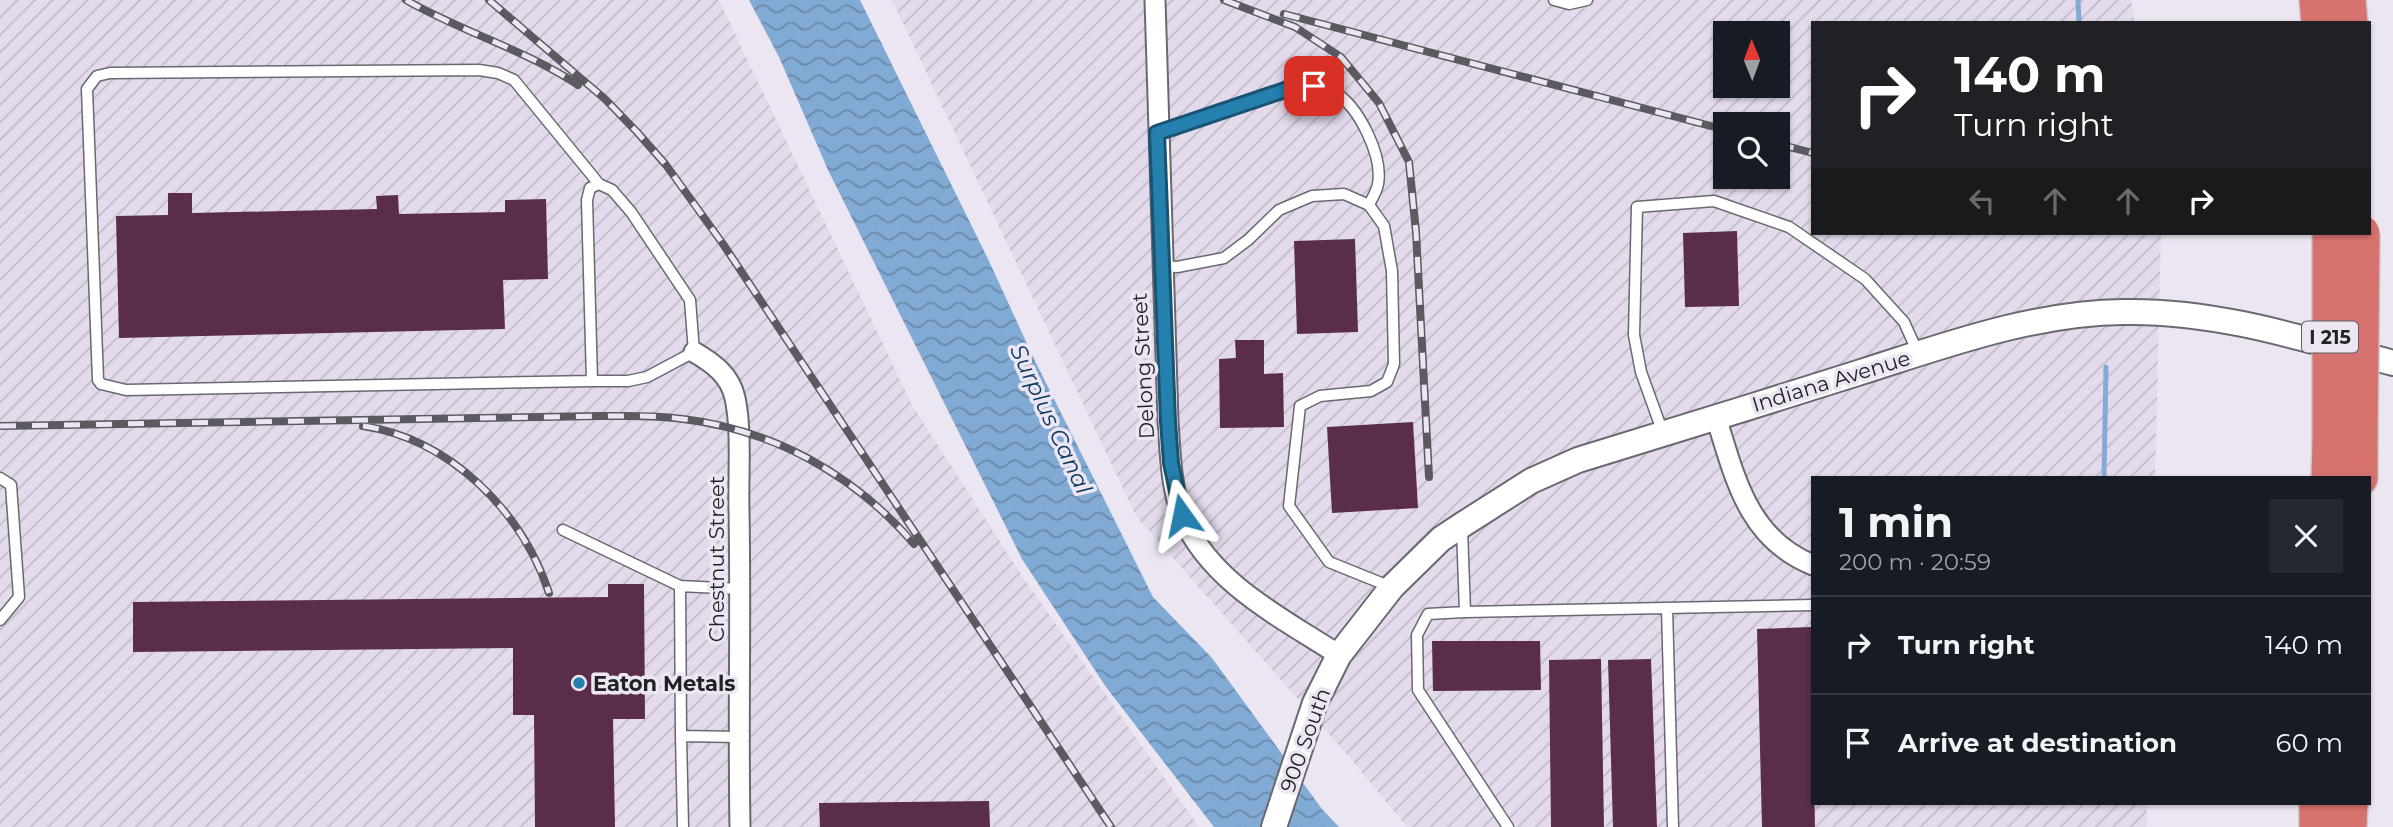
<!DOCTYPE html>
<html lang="en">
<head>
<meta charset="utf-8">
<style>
	:root { --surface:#171b24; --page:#242831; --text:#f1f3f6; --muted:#9ea1a6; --line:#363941 }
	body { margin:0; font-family:Montserrat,sans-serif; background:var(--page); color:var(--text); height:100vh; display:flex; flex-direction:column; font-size:26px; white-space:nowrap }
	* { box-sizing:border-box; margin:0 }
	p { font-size:23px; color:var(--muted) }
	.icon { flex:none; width:38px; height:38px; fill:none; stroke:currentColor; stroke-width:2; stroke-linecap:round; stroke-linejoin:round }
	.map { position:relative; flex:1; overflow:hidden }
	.drawer { position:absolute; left:1811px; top:476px; width:560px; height:329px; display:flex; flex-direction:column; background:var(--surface); border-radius:0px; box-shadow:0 2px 5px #0004 }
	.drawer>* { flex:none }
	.top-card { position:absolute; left:1811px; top:21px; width:560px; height:214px; border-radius:0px; box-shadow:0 2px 5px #0004; background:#202124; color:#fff; overflow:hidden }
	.needle { width:46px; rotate:359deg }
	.fabs { position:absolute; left:1713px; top:21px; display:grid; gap:14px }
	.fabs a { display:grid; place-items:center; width:77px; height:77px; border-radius:0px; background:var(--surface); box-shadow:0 2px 5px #0004; font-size:35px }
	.pin { position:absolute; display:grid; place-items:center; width:60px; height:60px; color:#fff; margin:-30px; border-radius:14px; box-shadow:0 4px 10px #0006 }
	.me { position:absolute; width:77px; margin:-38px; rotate:348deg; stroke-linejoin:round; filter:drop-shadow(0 0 5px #0008) }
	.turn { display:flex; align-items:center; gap:24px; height:147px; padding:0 28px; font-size:32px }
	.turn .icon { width:91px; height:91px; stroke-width:2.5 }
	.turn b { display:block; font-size:49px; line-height:60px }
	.lanes { display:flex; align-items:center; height:66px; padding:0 28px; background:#0003; justify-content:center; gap:35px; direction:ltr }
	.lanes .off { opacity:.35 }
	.round { display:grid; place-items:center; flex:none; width:74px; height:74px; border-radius:0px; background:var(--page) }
	.overview { display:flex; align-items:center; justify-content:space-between; height:119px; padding:0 28px }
	h1 { font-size:42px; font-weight:700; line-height:52px }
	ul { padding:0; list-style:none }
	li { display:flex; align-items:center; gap:21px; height:98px; padding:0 28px; border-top:2px solid var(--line) }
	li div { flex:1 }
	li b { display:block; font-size:26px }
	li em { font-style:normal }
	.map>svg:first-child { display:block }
	.industrial { fill:url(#industrial-furrows); fill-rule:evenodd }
	.water { fill:url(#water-waves) }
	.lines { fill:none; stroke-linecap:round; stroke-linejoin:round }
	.stream { stroke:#81aad4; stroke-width:5 }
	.building { fill:#5a2e4b }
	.service-casing { stroke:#6c6771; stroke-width:13 }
	.minor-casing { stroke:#6c6771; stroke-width:23 }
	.tertiary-casing { stroke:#6c6771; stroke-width:28 }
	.motorway-casing { stroke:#cacacb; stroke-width:38 }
	.service { stroke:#fff; stroke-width:10 }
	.minor { stroke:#fff; stroke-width:19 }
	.tertiary { stroke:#fff; stroke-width:24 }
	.motorway { stroke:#d7736f; stroke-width:35 }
	.rail-casing { stroke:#5c5960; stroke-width:8 }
	.rail { stroke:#ece6f2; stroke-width:5; stroke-dasharray:16; stroke-linecap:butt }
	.motorway-bridge-casing { stroke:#cacacb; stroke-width:38; stroke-linecap:butt }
	.motorway-bridge { stroke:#d7736f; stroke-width:35 }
	.route-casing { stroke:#185371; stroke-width:18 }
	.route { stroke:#2580ae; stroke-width:12 }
	.poi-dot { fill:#2580ae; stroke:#ece6f2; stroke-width:2.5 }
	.labels { text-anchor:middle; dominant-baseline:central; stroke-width:7; stroke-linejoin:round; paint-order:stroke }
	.shield { fill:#ece6f2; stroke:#5f5c62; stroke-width:2 }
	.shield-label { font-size:19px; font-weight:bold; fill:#232125 }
	.street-label { font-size:21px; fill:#232125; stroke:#ece6f2 }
	.poi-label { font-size:21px; font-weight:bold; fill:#232125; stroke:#ece6f2; text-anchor:start }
	.water-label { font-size:23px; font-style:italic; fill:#0d3b63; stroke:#ece6f2 }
</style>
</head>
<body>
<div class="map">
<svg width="2393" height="827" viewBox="0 0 2393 827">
	<defs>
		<pattern id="industrial-furrows" width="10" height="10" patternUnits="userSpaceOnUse" patternTransform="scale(1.75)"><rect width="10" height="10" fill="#e3daec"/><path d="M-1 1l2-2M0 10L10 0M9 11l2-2" fill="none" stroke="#c2bbca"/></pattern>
		<pattern id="water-waves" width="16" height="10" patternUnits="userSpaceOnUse" patternTransform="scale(1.75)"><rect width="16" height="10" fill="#81aad4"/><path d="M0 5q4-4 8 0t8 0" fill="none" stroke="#698aac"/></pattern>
	</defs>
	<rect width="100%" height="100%" fill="#ece6f2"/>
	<!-- industrial -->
	<path class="industrial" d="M0,0H719L912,405L1024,579L1199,827H0Z
		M892,0H2131L2135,23H1813V233H2161L2155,478H1813V803H2147L2146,827H1407L1350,758L1136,516ZM1726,33H1778V86H1726ZM1726,124H1778V177H1726Z"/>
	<!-- water -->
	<path class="water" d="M749,0H860L988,259L1036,363L1153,597L1212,658L1322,809L1339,827H1214L1106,687L1022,559L828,170L779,57Z"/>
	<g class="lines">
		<!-- stream -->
		<path class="stream" d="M2078,0L2079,23
			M2104,478L2106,367"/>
	</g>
	<!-- building -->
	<path class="building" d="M168,193H192V213L377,209L376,196L398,195L399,214L505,212V200L546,199L548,279L503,280L505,329L119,338L116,216L168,215Z
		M1737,231L1739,306L1685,307L1683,233Z
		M1355,239L1358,332L1297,334L1294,241Z
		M1235,340H1264V374L1283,373L1284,427L1220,428L1219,359L1236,358Z
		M1413,422L1418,508L1332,513L1327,427Z
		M608,584H644L645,719H613L615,827H535L534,715H513V648L133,652V602L608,597Z
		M1811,627L1815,827H1762L1757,629Z
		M1432,641H1540L1541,690L1433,691Z
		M1601,659L1604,827H1551L1549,660Z
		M1651,659L1657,827H1613L1608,660Z
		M989,801L990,827H820L819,803Z"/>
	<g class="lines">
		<!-- service casing -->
		<g class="service-casing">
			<path id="service" d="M1554,0L1569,4L1587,0
				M1157,133L1296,86C1309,86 1322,86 1334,92C1359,106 1383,156 1378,184C1377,191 1372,198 1369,205
				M599,184L612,190L631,212L690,300L694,352L647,377L628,381H592L587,200L590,188Z
				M1162,266L1177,267L1224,258L1248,240L1279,210L1312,196L1344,194L1369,205L1384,226L1392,271L1394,364L1387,382L1371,391L1320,396L1300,406L1289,506L1329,562L1391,587
				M592,381L126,390L101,384L98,380L87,89L97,76L110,73L479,70L498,73L514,80L599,184
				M1663,433L1641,372L1634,335L1637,207L1714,201L1789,227L1865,279L1904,322L1918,353
				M0,478L11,485L19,597L0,620
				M1462,529L1465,612L1813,605
				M563,530L680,586L681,736L739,737
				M680,586L740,589
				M1667,608L1673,827
				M1465,612L1428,614L1417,635L1418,690L1508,827
				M681,736L683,827"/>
		</g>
		<!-- minor casing -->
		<g class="minor-casing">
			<path id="minor" d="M1155,0L1168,421C1170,451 1171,490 1183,518C1211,583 1282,618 1339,655
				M694,352C713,363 730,375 735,398C742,430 738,477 739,511C741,616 738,722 740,827
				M1716,417C1735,478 1748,539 1813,565"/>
		</g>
		<!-- tertiary casing -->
		<g class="tertiary-casing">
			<path id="tertiary" d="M1274,827L1315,703L1339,655L1392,587L1441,539L1462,525L1531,481L1578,460C1672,431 1767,402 1861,372C1946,345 2033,313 2123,312C2216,310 2305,339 2393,363"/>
		</g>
		<!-- motorway casing -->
		<g class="motorway-casing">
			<path id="motorway" d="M2317,0L2319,23
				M2348,0L2350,23
				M2329,478L2330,442
				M2360,478V446
				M2317,827V803
				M2349,827L2350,803"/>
		</g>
		<!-- service -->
		<use href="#service" class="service"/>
		<!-- minor -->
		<use href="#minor" class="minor"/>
		<!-- tertiary -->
		<use href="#tertiary" class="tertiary"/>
		<!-- motorway -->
		<use href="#motorway" class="motorway"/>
		<!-- rail casing -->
		<g class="rail-casing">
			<path id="rail" d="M406,0C460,31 528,51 578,85
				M489,0L605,99L637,132L666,165L723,244L1111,827
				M1224,0L1295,27L1341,57L1379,103L1409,162L1416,232L1429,477
				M1284,14L1726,130
				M1778,144L1813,153
				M0,426L602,416C629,416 656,415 683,419C773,430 854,474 914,544
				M363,426C450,439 522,511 549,593"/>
		</g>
		<!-- rail -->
		<use href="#rail" class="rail"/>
		<!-- motorway-bridge casing -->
		<g class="motorway-bridge-casing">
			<path id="motorway-bridge" d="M2330,442V233
				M2360,446L2362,233"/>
		</g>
		<!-- motorway-bridge -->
		<use href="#motorway-bridge" class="motorway-bridge"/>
	</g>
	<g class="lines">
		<!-- route casing -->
		<g class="route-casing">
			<path id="route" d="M1182,515L1171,463L1168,421L1157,133L1282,91L1296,86H1314"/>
		</g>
		<!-- route -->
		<use href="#route" class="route"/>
	</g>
	<!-- markers -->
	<circle class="poi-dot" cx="579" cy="683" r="7"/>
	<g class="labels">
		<!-- shield labels -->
		<rect class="shield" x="2302" y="321.5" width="56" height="31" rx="5"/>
		<g class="shield-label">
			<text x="2330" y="337">I 215</text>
		</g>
		<!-- street labels -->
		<g class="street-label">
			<text transform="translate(1143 366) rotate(-93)">Delong Street</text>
			<text transform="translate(1831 381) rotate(-17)">Indiana Avenue</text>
			<text transform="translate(716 559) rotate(-90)">Chestnut Street</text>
			<text transform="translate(1305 740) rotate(-70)">900 South</text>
		</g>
		<!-- poi labels -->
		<g class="poi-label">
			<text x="593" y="683">Eaton Metals</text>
		</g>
		<!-- water labels -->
		<g class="water-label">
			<text transform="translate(1051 419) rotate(65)">Surplus Canal</text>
		</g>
	</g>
</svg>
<div class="fabs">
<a><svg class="needle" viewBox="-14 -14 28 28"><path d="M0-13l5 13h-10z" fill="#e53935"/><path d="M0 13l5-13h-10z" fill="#9ea1a6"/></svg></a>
<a><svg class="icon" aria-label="search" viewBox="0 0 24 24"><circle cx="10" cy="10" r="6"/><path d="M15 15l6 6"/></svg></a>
</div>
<div class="pin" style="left:1314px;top:86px;background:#d93025"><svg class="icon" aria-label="arrive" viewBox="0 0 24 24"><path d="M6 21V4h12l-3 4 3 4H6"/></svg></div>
<svg class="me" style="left:1182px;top:515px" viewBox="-20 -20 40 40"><path d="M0-17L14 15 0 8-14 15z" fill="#2580ae" stroke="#fff" stroke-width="4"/></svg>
<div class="top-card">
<div class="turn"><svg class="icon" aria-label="right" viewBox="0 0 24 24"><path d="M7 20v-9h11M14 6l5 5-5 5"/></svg><div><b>140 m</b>Turn right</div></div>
<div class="lanes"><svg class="icon off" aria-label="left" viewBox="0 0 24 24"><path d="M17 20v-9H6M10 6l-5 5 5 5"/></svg><svg class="icon off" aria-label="ahead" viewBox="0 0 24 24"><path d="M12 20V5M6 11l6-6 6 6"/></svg><svg class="icon off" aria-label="ahead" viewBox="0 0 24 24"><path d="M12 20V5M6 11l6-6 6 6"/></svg><svg class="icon" aria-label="right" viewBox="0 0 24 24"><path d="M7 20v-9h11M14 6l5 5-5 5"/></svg></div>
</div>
<section class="drawer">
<div class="overview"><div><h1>1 min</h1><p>200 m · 20:59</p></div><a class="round"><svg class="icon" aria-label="close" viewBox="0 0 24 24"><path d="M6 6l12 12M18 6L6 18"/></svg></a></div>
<ul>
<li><svg class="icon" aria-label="right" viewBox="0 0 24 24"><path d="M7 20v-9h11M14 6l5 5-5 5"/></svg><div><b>Turn right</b></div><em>140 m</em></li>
<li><svg class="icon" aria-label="arrive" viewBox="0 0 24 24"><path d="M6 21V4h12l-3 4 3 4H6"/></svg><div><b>Arrive at destination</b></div><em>60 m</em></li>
</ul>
</section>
</div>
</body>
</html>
